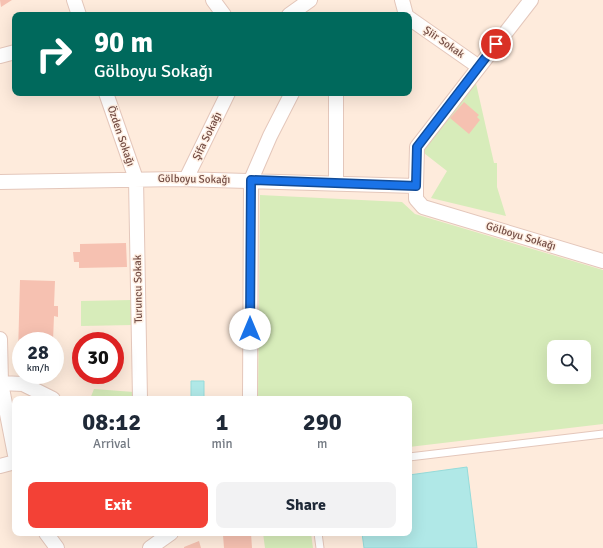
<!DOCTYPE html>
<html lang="en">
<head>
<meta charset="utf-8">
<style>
	:root { --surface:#fff; --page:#f2f2f3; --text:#1f2937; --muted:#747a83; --accent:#f34136 }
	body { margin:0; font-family:Signika,sans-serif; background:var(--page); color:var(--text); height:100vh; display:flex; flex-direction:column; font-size:15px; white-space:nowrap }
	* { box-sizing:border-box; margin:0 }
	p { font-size:13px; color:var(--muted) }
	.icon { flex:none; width:22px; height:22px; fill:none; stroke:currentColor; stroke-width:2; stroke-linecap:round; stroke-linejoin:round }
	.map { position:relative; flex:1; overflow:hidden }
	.panel { position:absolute; left:12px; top:396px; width:400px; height:140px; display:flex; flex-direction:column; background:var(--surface); border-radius:8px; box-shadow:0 4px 16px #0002 }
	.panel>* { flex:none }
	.top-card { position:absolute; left:12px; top:12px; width:400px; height:84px; border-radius:8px; box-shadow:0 4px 16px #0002; background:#00695c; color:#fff; overflow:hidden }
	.buttons { position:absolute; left:547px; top:340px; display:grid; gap:8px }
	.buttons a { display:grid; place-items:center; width:44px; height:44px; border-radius:8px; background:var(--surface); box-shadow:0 4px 16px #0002; font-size:20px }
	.speed { position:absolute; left:12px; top:332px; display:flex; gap:8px; font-size:20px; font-weight:700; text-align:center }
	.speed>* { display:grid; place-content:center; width:52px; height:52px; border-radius:50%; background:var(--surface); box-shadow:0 4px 16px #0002; line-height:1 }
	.speed small { font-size:10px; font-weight:400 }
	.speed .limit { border:6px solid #d22; background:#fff; color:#111 }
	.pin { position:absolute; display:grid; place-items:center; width:34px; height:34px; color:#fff; margin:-17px; border:2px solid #fff; border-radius:50%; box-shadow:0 1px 4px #0007 }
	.me { position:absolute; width:44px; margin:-22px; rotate:0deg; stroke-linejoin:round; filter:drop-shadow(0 0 3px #0008) }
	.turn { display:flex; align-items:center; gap:14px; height:84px; padding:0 16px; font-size:18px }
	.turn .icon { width:52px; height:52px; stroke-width:2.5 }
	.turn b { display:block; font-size:28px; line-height:34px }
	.eta { display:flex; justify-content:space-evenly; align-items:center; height:68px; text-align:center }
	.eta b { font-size:24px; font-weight:700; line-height:28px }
	.primary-button { display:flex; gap:8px; margin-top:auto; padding:8px 16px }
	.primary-button a { flex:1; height:46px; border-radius:8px; background:var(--accent); color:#fff; font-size:16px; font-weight:700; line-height:46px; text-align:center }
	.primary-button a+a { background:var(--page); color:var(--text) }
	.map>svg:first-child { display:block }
	.green { fill:#d7ecba; fill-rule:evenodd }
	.water { fill:#b0e8e7; stroke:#95dbda }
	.building { fill:#f6c1b1 }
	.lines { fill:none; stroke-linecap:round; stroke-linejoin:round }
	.service-casing { stroke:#e4c7bb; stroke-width:9 }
	.minor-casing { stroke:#e4c7bb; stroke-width:16 }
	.service { stroke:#fff; stroke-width:7 }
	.minor { stroke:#fff; stroke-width:14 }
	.route-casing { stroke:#114b97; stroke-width:10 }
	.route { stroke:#1a73e8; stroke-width:7 }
	.labels { text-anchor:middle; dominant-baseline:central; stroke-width:3; stroke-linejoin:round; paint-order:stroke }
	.street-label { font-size:11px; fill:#744d44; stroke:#fff0e4 }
</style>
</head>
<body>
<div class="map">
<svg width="603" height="548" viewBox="0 0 603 548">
	<rect width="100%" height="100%" fill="#feebdc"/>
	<!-- green -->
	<path class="green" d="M475,79L494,163H497V187L506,216L431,198L447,171L420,150Z
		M260,195L402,202L415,214L603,270V424L409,447V399H258ZM554,347H584V377H554Z
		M132,300L133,325L81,326V301Z
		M94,389L134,392V399H90Z
		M263,533H311L313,548H265Z"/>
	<!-- water -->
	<path class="water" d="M191,381H204V399H191Z
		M467,467L477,548H364L362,533H409V475Z"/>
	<!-- building -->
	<path class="building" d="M0,0H12L1,7Z
		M464,102L479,115L477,117L480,120L469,134L450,118Z
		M126,243L127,267L79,268V262H74L73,252H80V244Z
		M20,280L55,281L54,306H58V317L54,316L53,341H21V354H18Z
		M251,533L252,548H224L223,535Z
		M199,541L201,548H184V547Z"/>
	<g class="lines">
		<!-- service casing -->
		<g class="service-casing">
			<path id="service" d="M409,457L603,434
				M318,533L320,548"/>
		</g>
		<!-- minor casing -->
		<g class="minor-casing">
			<path id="minor" d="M74,0L79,15
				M213,0L224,15
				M402,0L406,15
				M289,15L310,0
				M409,18L479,67
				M0,56L15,52
				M106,93L136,179L140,399
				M186,179L228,93
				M0,182L179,179L416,186V199L423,207L603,261
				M336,182V93
				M416,186L417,147L531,0
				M0,339L1,383L15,455
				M0,383L23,384L53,399
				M250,399L251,180L270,136L292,93
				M0,466L15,462
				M46,533L57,548
				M150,548L171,533"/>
		</g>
		<!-- service -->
		<use href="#service" class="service"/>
		<!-- minor -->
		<use href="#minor" class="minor"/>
	</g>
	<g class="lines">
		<!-- route casing -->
		<g class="route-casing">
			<path id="route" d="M250,329L251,180L416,186L417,147L496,44"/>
		</g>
		<!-- route -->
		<use href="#route" class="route"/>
	</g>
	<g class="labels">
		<!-- street labels -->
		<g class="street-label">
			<text transform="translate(444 42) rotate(35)">Şiir Sokak</text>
			<text transform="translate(121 136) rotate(71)">Özden Sokağı</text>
			<text transform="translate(207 136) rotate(-64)">Şifa Sokağı</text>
			<text transform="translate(194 179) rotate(1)">Gölboyu Sokağı</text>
			<text transform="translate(521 236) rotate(17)">Gölboyu Sokağı</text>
			<text transform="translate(138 289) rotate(-91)">Turuncu Sokak</text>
		</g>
	</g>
</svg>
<div class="buttons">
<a><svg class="icon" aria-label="search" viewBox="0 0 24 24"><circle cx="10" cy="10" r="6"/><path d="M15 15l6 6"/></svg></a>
</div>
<div class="speed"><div>28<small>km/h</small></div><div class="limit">30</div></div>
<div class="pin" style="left:496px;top:44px;background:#d93025"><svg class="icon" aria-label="arrive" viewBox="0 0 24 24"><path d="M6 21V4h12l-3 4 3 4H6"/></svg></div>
<svg class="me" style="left:250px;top:329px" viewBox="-20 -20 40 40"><circle r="19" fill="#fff"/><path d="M0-13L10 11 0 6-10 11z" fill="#1a73e8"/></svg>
<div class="top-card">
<div class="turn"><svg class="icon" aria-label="right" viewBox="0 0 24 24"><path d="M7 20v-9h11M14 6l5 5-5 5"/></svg><div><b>90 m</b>Gölboyu Sokağı</div></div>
</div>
<section class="panel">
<div class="eta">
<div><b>08:12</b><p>Arrival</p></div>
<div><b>1</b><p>min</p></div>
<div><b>290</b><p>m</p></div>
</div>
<div class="primary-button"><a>Exit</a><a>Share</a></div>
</section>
</div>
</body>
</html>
